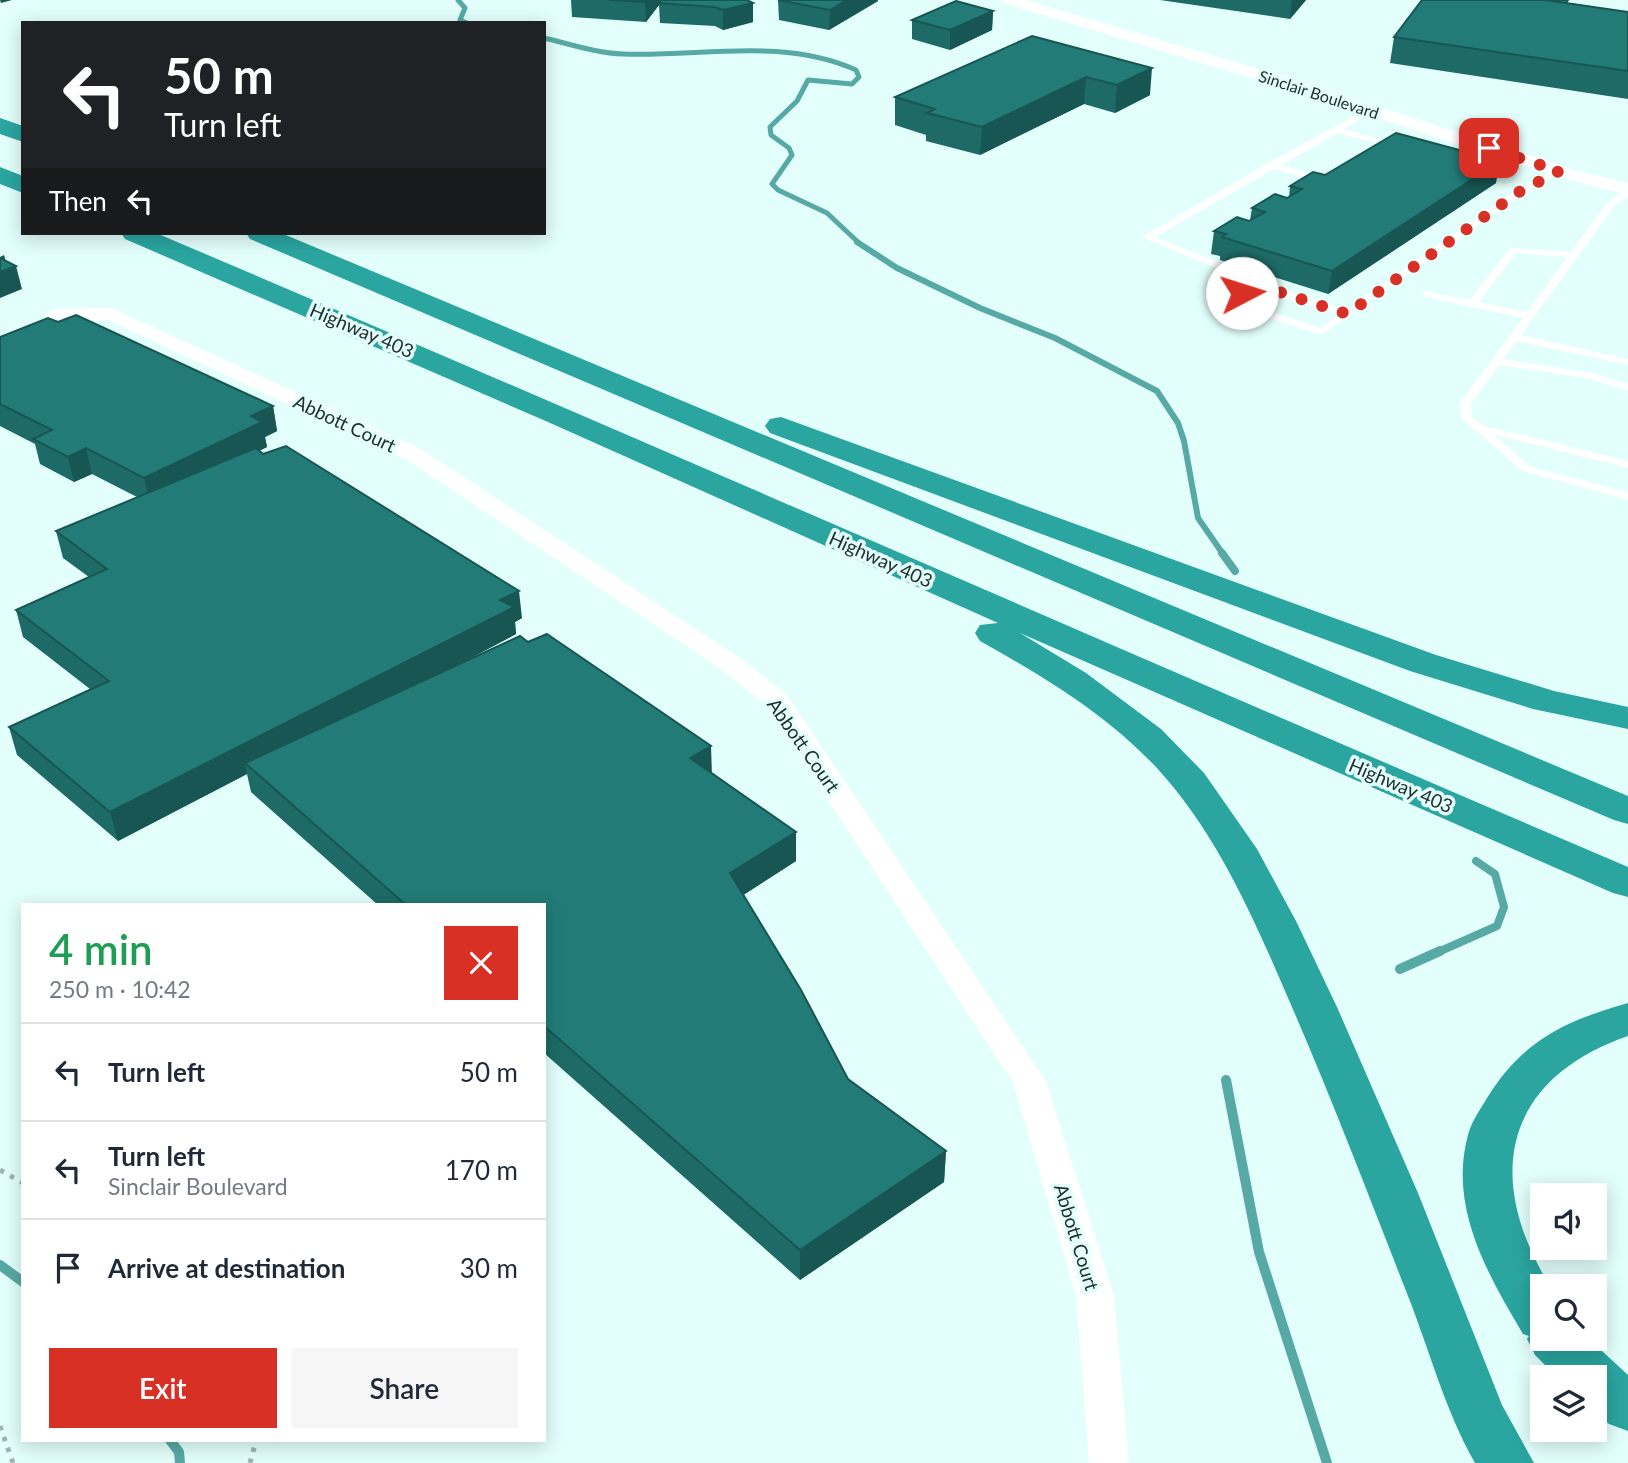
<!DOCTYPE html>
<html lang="en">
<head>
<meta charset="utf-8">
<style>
	:root { --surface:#fff; --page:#f6f6f7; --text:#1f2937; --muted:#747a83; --line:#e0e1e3; --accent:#d93025 }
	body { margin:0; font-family:Lato,sans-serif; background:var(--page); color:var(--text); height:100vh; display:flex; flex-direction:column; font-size:26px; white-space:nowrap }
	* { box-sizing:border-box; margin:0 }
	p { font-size:23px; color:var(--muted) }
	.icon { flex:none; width:38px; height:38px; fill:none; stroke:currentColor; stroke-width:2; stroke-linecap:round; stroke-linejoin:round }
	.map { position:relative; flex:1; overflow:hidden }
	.sheet { position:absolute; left:21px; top:903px; width:525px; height:539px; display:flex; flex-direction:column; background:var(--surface); border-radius:0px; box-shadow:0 4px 18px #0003 }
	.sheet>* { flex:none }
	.top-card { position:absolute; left:21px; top:21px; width:525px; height:214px; border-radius:0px; box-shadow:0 4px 18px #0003; background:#202124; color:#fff; overflow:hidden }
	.tools { position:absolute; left:1530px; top:1183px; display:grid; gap:14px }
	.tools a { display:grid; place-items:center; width:77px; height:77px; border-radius:0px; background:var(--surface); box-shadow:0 4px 18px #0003; font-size:35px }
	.pin { position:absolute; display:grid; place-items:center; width:60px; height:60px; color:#fff; margin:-30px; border-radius:14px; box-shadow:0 4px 10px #0006 }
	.me { position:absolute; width:77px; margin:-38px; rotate:85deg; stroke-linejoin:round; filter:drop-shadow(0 0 5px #0008) }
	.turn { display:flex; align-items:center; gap:24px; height:147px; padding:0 28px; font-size:32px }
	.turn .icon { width:91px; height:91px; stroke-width:2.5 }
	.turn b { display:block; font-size:49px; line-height:60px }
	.then { display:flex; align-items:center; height:66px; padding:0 28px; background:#0003; gap:14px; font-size:26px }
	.round { display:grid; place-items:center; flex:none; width:74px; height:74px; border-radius:0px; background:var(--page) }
	.overview { display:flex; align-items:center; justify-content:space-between; height:119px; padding:0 28px }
	h1 { font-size:42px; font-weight:600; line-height:52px; color:#1e9e55 }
	.primary-button { display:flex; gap:14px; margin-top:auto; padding:14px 28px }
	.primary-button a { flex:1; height:80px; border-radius:0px; background:var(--accent); color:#fff; font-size:28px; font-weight:600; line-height:80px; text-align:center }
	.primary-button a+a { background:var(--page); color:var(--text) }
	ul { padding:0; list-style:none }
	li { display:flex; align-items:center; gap:21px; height:98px; padding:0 28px; border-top:2px solid var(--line) }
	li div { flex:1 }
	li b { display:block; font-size:26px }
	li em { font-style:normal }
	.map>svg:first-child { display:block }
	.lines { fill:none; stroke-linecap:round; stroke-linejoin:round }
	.stream-far3 { stroke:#57a9a5; stroke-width:5 }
	.stream-far2 { stroke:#57a9a5; stroke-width:6 }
	.stream-far1 { stroke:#57a9a5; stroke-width:8 }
	.stream { stroke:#57a9a5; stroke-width:10 }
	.path { stroke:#9db5b2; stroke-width:5; stroke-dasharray:4.5 7; stroke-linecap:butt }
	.lane { fill:#fff; fill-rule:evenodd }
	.street { fill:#fff; fill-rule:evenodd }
	.highway { fill:#2ba5a0; fill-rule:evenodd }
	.wall { fill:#1d6a66 }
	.shaded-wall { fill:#185653 }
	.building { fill:#227b77; stroke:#185653; stroke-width:2 }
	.route { stroke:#d93025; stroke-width:12; stroke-dasharray:0 21.6 }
	.labels { text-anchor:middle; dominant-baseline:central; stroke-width:7; stroke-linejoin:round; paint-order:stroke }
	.far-street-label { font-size:16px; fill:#212f2e; stroke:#e2fffc }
	.street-label { font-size:19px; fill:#212f2e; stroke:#e2fffc }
</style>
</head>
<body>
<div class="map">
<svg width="1628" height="1463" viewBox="0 0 1628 1463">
	<rect width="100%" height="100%" fill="#e2fffc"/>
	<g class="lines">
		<!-- stream-far3 -->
		<path class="stream-far3" d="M458,0L465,8L460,20L467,23
			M544,38C570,44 596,53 623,54C702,57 781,37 856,70L859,77L852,84L808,80L797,101L770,127L771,135L789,148L792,155L772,184L778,190L827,213L859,243"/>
		<!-- stream-far2 -->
		<path class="stream-far2" d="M857,242L897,268L980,308L1055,338L1157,391L1178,423L1184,441L1198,518L1223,554"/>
		<!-- stream-far1 -->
		<path class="stream-far1" d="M1222,553L1235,571
			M1436,953L1497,926L1504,907L1495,874L1476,861"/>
		<!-- stream -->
		<path class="stream" d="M1400,969L1440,951
			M1226,1080L1259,1252L1327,1463
			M0,1265L23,1282
			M170,1440L179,1452L180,1463"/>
		<!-- path -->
		<path class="path" d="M0,1170L23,1183
			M0,1426L13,1463
			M250,1463L256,1440"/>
		<!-- lane -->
		<path class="lane" d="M1371,107L1374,108V112L1344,129L1400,145V149L1338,133L1281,165L1323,178V182L1274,169L1155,237L1246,273L1259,282L1346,310L1516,190L1556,169L1564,171L1522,194L1321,335L1224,303V299L1248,284L1238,277L1142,237L1268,163ZM1256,288L1339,315L1320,328L1236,300Z
			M1628,189V196L1615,205L1521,335L1628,359V365L1517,341L1503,359L1593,373L1628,384V391L1591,379L1499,365L1471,404L1472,416L1482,425L1628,461V468L1493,434L1531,467L1628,492V500L1523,471L1462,419L1459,404L1523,318L1426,297L1421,294L1426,291L1470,300L1510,248L1571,252L1609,201ZM1516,253L1567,257L1527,312L1479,302Z"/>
		<!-- street -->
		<path class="street" d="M1001,0H1025L1283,76L1574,170L1628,183V195L1562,178L1271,84L1004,3Z
			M111,308L421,449L740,658L786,694L1046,1081L1114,1295L1129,1463H1089L1076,1295L1013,1083L766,705L722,670L405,459L108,320L55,321L48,319L45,315L48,311L55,309Z"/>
		<!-- highway -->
		<path class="highway" d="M0,118L23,126V142L0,134Z
			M0,167L23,176V193L0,184Z
			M121,233H156C648,442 1137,657 1628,867V897L1613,893L1020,633L1086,673L1161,729L1204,773L1257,849L1296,921L1337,1007L1418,1193L1502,1405L1534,1463H1475C1445,1410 1430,1352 1408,1296C1368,1194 1329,1091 1285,991C1251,912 1215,831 1156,767C1106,714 1043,676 980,641L975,633L980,625L998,623L548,422L125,239Z
			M246,233H281L1628,796V824L1614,820L250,239Z
			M781,417L1436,655L1554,691L1628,707V729L1533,709L1410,671L770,433L765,426L770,419Z
			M1628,1003V1036C1502,1080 1484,1179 1550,1286H1542V1339H1589L1628,1375V1431L1609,1424L1594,1412V1377H1557L1535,1355L1527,1339L1529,1336L1523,1334C1488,1275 1448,1207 1468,1135C1471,1122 1480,1110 1487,1098C1523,1040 1565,1021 1628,1003Z"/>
	</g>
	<!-- wall -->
	<path class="wall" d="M571,0H747L753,22L723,30L715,26L660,23L659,5L646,22L572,17Z
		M778,0L878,1L829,30L779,20Z
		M1160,0H1306L1290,19Z
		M1570,3L1628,12V99L1390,63L1394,37Z
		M993,11L992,30L950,50L912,39V20Z
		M1032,36L1150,95L1115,113L1084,104L980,155L926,141V135L895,125V97Z
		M1325,175L1496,183L1328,294L1220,260V256L1211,254L1214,231L1250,220L1252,208L1287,198L1289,197L1290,186Z
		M58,322L273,406L277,431L265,437L267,447L259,451L522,618L515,622L516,634L460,664L712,773L796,832V861L743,895L848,1079L946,1151L944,1182L800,1280L544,1053V905H378L251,792L247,774L118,841L17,755L9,727L90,689L23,637L16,610L89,577L63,558L56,531L137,497L92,474L74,482L40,464L35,444L0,426V337Z"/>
	<!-- shaded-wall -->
	<path class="shaded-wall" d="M0,0H12L1,3Z
		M647,0H663L659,3V5L646,22L645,2Z
		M847,0H878V1L829,30L830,10Z
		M1292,0H1306L1290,19Z
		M753,3V22L723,30V10Z
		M993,11L992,30L950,50V30Z
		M1152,68L1150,95L1115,113L1117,85Z
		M1086,77L1084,104L980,155L982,127Z
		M1500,161L1496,183L1328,294L1332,271Z
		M4,255L8,269L16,266L22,289L0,298V257Z
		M273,406L277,431L265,437L267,447L150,504L144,478L251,416Z
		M86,448L92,474L74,482L68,457Z
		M519,591L522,618L515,622L516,634L253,771L245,763L247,774L118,841L110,812L500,600Z
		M711,746L712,775L690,758Z
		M796,832V861L731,903L730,873Z
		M946,1151L944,1182L800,1280V1250Z"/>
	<!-- building -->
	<path class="building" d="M609,0H647L645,2Z
		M661,0H747L753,3L723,10L715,7L659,3Z
		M778,0H847L830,10Z
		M1422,0H1545L1628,12V71L1394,37Z
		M1545,0H1568L1566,3Z
		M956,1L993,11L950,30L912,20Z
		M1032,36L1152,68L1117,85L1086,77L982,127L927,113L935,109L895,97Z
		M1396,133L1500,161L1332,271L1222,237L1226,234L1214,231L1237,217L1249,221L1265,212L1252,208L1275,194L1287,198L1302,189L1290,186L1313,172L1325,175Z
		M0,258L16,266L0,272Z
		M76,315L273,406L251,416L262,422L144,478L86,448L68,457L33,439L52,430L0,404V337L48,318L58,322Z
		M286,446L519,591L500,600L514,607L110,812L9,727L109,681L16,610L107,569L56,531L256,448L263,454Z
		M547,634L711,746L690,758L796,832L730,873L801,990L848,1079L946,1151L800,1250L544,1026V905H406L245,763L520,636L528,642Z"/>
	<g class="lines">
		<!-- route -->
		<path class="route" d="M1242,293L1255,284L1347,314L1519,192L1559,171L1489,148"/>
	</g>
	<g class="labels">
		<!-- far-street labels -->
		<g class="far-street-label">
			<text transform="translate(1319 94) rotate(18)">Sinclair Boulevard</text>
		</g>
		<!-- street labels -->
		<g class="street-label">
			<text transform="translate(362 330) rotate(23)">Highway 403</text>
			<text transform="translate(345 423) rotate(25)">Abbott Court</text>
			<text transform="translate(881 559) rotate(24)">Highway 403</text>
			<text transform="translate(804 745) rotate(55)">Abbott Court</text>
			<text transform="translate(1401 785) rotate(23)">Highway 403</text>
			<text transform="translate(1077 1237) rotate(73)">Abbott Court</text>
		</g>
	</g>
</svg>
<div class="tools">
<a><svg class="icon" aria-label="sound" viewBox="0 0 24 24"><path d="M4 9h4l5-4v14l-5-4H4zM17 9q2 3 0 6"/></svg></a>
<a><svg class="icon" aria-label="search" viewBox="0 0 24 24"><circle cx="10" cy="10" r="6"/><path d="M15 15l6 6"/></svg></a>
<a><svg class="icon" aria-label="layers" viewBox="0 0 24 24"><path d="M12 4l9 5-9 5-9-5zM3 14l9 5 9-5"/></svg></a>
</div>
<div class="pin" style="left:1489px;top:148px;background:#d93025"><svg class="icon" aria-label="arrive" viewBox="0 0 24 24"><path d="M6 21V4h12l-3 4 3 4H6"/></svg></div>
<svg class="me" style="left:1242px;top:293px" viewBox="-20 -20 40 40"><circle r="19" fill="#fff"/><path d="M0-13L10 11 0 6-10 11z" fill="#d93025"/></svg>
<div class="top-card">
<div class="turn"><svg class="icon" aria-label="left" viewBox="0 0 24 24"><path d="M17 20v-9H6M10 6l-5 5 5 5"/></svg><div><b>50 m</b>Turn left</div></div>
<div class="then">Then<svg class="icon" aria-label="left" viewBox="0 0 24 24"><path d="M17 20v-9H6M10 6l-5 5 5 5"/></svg></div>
</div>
<section class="sheet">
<div class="overview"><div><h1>4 min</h1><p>250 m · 10:42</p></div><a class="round" style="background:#d93025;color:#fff"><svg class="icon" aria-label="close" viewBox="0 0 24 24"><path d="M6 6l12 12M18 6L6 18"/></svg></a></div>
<ul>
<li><svg class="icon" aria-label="left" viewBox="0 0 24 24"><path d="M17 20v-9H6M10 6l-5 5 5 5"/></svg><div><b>Turn left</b></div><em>50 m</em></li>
<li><svg class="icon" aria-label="left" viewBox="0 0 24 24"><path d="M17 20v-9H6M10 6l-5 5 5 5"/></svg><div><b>Turn left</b><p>Sinclair Boulevard</p></div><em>170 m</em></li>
<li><svg class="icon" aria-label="arrive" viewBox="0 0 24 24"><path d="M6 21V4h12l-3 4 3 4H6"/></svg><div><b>Arrive at destination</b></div><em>30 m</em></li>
</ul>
<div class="primary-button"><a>Exit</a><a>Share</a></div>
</section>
</div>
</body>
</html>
